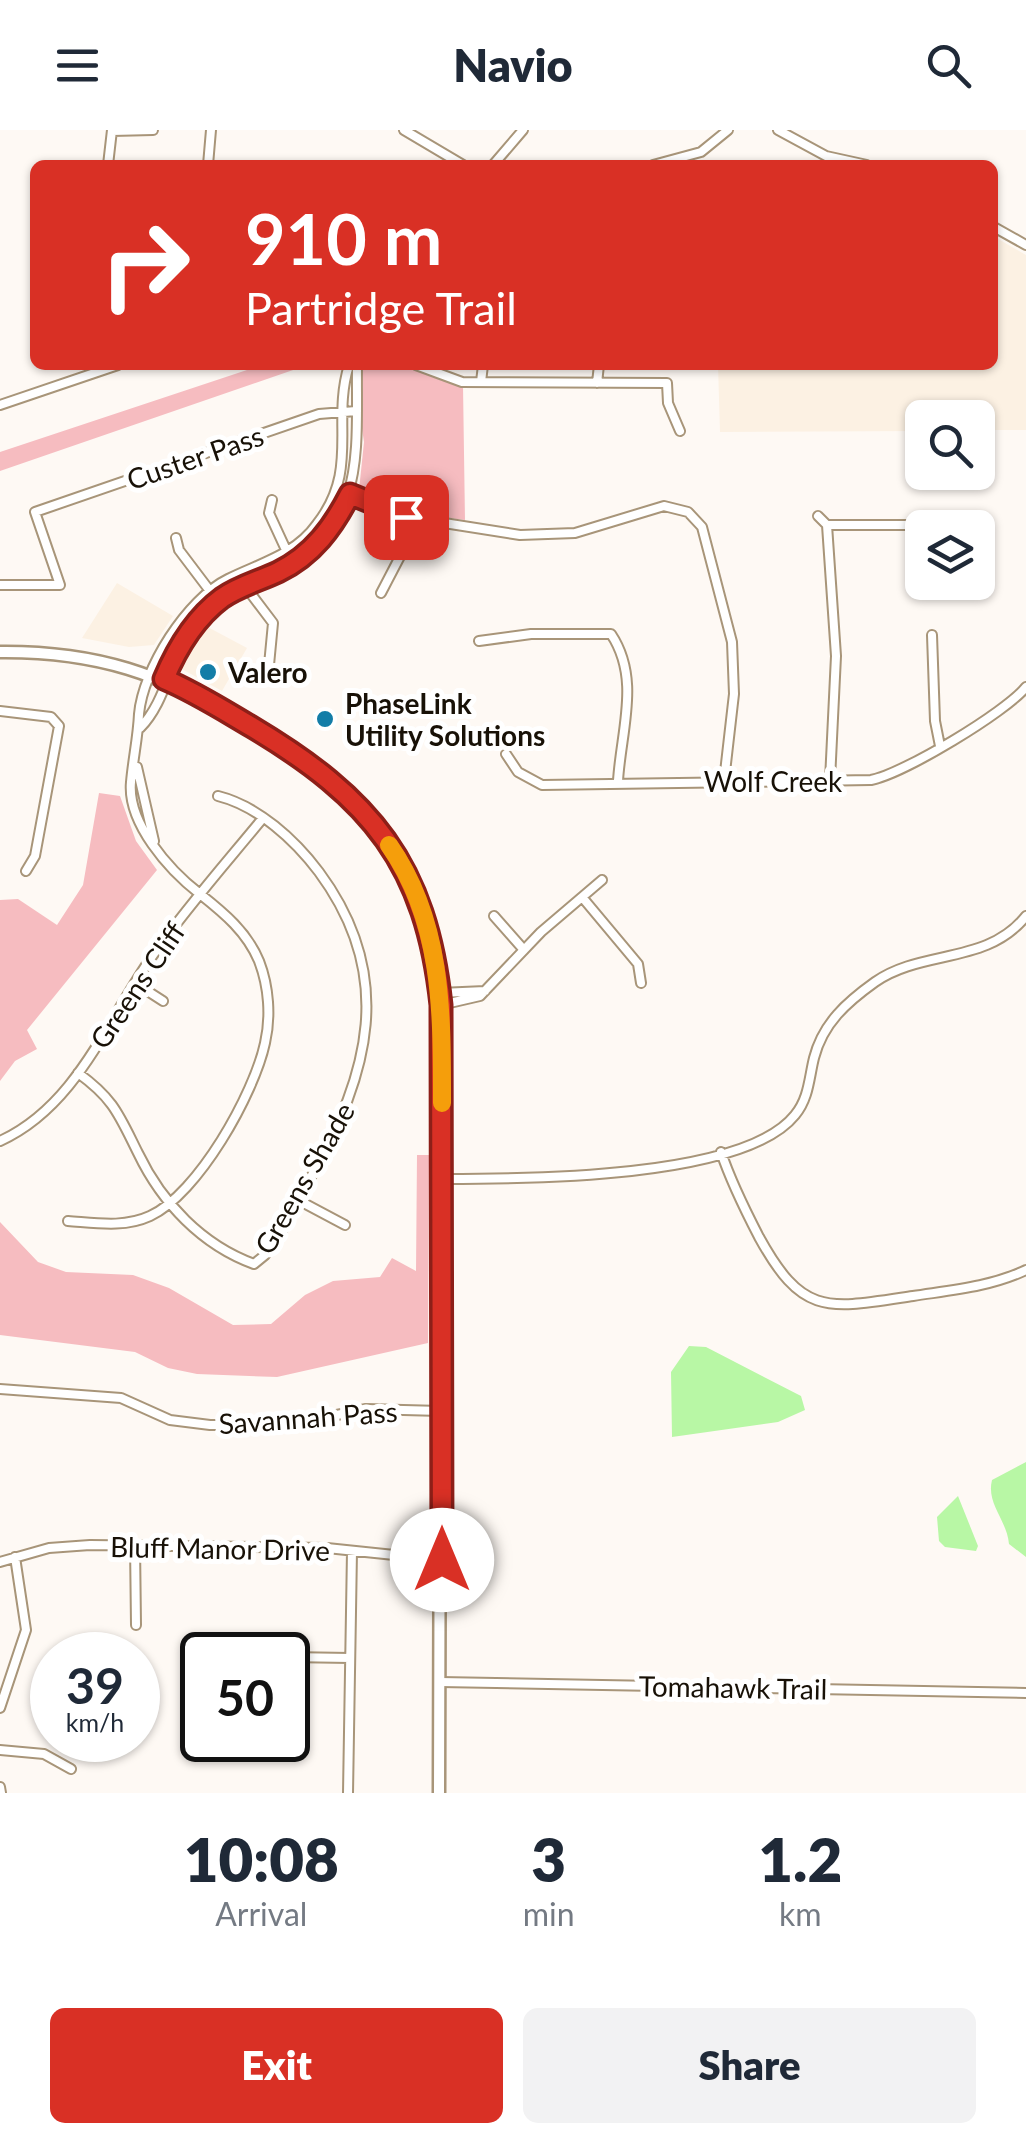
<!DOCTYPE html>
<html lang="en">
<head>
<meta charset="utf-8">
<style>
	:root { --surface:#fff; --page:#f2f2f3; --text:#1f2937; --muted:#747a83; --accent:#d93025 }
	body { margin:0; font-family:Lato,sans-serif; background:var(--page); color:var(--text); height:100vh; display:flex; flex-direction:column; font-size:38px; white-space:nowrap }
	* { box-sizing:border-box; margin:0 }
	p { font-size:32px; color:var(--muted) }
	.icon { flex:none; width:55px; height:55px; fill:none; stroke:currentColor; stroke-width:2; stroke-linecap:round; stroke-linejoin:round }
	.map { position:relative; height:1663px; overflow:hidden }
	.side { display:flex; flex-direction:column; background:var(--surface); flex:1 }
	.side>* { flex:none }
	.guide { position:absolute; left:30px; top:30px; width:968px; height:210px; border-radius:15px; box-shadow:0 2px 8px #0004; background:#d93025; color:#fff; overflow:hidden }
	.buttons { position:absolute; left:905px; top:270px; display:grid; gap:20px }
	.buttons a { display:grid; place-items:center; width:90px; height:90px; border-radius:15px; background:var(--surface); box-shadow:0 2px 8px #0004; font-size:50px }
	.speed { position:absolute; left:30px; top:1502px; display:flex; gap:20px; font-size:50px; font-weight:700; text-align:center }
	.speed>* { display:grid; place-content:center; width:130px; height:130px; border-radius:50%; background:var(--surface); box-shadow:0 2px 8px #0004; line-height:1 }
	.speed small { font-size:25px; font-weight:400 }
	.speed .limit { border:5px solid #111; border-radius:15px; background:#fff; color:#111 }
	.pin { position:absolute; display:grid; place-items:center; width:85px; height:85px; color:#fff; margin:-42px; border-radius:20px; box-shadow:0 5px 15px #0006 }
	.me { position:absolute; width:110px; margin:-55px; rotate:0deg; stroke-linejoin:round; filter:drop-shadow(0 0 8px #0008) }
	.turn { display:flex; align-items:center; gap:35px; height:210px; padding:0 50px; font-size:45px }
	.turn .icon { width:130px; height:130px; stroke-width:2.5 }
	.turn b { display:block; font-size:70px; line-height:85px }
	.eta { display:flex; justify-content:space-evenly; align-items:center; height:170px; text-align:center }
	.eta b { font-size:60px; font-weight:800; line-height:70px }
	.primary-button { display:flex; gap:20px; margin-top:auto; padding:20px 50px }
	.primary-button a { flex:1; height:115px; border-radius:15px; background:var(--accent); color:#fff; font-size:40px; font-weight:800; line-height:115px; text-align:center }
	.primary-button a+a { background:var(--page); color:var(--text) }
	header { display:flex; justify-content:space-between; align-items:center; height:130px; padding:0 50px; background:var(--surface); font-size:45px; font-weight:800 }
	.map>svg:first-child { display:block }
	.built { fill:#fcf1e3 }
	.green { fill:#f6bcc0 }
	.water { fill:#b8f7a5 }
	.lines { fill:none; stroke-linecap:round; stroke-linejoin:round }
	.street-casing { stroke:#a89579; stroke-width:12 }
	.secondary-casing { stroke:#a89579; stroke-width:15 }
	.street { stroke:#fff; stroke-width:8 }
	.secondary { stroke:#fff; stroke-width:10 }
	.route-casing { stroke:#8d1f18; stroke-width:25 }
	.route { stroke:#d93025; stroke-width:18 }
	.slow { stroke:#f59e0b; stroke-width:18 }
	.poi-dot { fill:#137da7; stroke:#fff; stroke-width:4 }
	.labels { text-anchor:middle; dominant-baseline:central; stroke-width:10; stroke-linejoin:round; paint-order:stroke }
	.street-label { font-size:28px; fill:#181107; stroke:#fff }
	.poi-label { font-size:28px; font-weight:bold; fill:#181107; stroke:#fff; text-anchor:start }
</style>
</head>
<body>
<header><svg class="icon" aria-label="menu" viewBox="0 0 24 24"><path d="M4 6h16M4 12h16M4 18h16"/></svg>Navio<svg class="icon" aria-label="search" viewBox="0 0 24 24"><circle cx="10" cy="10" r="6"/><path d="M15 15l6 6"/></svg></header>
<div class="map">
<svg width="1026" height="1663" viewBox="0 0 1026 1663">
	<rect width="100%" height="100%" fill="#fef9f4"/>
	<!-- built -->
	<path class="built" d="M993,106L1026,125V300H978V288H922V301L720,302L718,235H992Z
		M117,453L173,486L154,515L129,517L82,508Z
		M202,494L247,518L222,561L178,537Z"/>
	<!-- green -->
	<path class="green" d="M262,235H296V239L0,341V322Z
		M362,235H410L438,249L463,255L465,390L417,384L359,360L364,312L359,278Z
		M99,663L120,666L136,711L157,740L27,900L37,919L15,931L0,951V770L18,769L57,795L83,755Z
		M417,1025H429L428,1213L277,1247L197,1244L168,1238L135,1222L0,1205V1092L38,1132L66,1142L133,1145L169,1158L233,1195L271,1194L305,1165L333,1151L380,1147L392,1128L416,1141Z"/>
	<!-- water -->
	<path class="water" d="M689,1216L706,1217L801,1266L805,1280L778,1292L672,1307L671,1242Z
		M1026,1332V1427L1009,1414C1007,1390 986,1374 992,1350Z
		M958,1366L978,1416L976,1421L945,1417L939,1411L937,1387Z"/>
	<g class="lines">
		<!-- street casing -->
		<g class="street-casing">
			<path id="street" d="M404,0L463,35
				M778,0L826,26L867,35
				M112,1L153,0
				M108,35L112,0
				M208,35L211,0
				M493,35L523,0
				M653,35L701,22L728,0
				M992,96L1026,115
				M416,235L462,252L667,253L668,273L680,301
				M481,252L483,235
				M597,253L599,235
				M0,275L118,235
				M337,359L406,387L520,405L575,403L664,376L688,382L702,397L732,512L734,564L724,651
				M272,370L269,383L287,422
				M818,386L827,395L836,526L830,650
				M827,395H918
				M176,408L179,420L210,461
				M0,455H60L35,382L319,284L356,281
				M245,456L273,493L269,535
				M381,463L419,390
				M932,505L935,591L940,616
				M479,511L531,504H611C641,549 621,600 618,651
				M0,581L51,587L59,596L35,726L26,741
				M140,598C168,570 171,521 199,490C221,465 247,456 277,442C368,400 356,318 357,235
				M506,624L518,642L542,655L871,650C903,644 1006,582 1026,557
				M137,637L154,711
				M582,767L638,834L641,853
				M494,786L524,820
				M135,853L163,871
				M440,863L485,861
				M441,875L480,866L541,802L602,750
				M78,943C114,969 119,985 138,1023C162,1073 202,1115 254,1134L265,1125C284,1101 297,1073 311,1047C369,943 396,846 319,742C295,710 258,676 218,666
				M0,1011C77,976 107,890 153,825C187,777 226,733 263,688
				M721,1022C731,1052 744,1078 759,1107C803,1187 827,1179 913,1166C952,1160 990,1157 1026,1140
				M441,1049C520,1049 743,1050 795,985C809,968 809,948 814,928C823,893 847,872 875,852C922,819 987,835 1026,786
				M298,1070L345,1095
				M68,1091C96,1093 124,1098 150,1086C198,1064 254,964 265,913C271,887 269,857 259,831C247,802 224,783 200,764C169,740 127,693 131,652C133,629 138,607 139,584C143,539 187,469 228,449C260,433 295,425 317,394C360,339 331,293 349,235
				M0,1259L121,1268L170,1290L210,1295H288L366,1279L441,1281
				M135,1415L136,1495
				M0,1432L49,1418L90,1415L327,1418L442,1430
				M288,1527L350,1528
				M440,1552L1026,1563
				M0,1578L26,1500L15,1427
				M0,1620L44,1624L71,1639
				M0,1657L1,1663
				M348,1663L352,1421"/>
		</g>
		<!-- secondary casing -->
		<g class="secondary-casing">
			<path id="secondary" d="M0,522C97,521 162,544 244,593C371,667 436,741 441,894L439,1663"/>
		</g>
		<!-- street -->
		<use href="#street" class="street"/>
		<!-- secondary -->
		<use href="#secondary" class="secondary"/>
	</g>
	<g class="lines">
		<!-- route casing -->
		<g class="route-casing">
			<path id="route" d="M406,387L350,364C333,397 313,425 278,442C259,451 239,456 222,468C195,488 177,518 164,549C195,562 223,580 252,597C371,668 426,734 441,875L442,1430"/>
		</g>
		<!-- route -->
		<use href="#route" class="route"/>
		<!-- slow -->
		<path class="slow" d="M389,715C443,792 442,883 442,973"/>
	</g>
	<!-- markers -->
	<g class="poi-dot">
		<circle cx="208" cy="542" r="10"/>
		<circle cx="325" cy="589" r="10"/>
	</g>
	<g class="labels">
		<!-- street labels -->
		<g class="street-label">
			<text transform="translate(195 327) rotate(-19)">Custer Pass</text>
			<text x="773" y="651">Wolf Creek</text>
			<text transform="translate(137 855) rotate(-56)">Greens Cliff</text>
			<text transform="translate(304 1048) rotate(-60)">Greens Shade</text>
			<text transform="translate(308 1287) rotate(-4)">Savannah Pass</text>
			<text transform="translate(220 1418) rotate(1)">Bluff Manor Drive</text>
			<text transform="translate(733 1557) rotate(1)">Tomahawk Trail</text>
		</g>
		<!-- poi labels -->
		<g class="poi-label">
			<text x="228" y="542">Valero</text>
			<text x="345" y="573">PhaseLink<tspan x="345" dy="32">Utility Solutions</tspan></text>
		</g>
	</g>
</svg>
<div class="buttons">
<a><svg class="icon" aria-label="search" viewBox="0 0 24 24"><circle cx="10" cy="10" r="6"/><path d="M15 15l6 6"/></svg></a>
<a><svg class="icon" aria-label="layers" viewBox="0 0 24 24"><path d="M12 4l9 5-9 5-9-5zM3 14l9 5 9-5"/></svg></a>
</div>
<div class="speed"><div>39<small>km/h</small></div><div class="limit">50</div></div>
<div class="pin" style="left:406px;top:387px;background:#d93025"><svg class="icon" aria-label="arrive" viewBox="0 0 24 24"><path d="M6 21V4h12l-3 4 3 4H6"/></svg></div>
<svg class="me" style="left:442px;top:1430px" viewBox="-20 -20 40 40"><circle r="19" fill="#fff"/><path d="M0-13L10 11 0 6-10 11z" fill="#d93025"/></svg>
<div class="guide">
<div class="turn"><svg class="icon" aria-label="right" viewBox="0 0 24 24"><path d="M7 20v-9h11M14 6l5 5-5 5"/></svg><div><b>910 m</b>Partridge Trail</div></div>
</div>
</div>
<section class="side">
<div class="eta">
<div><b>10:08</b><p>Arrival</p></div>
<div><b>3</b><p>min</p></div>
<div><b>1.2</b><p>km</p></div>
</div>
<div class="primary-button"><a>Exit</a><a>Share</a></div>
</section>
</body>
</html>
